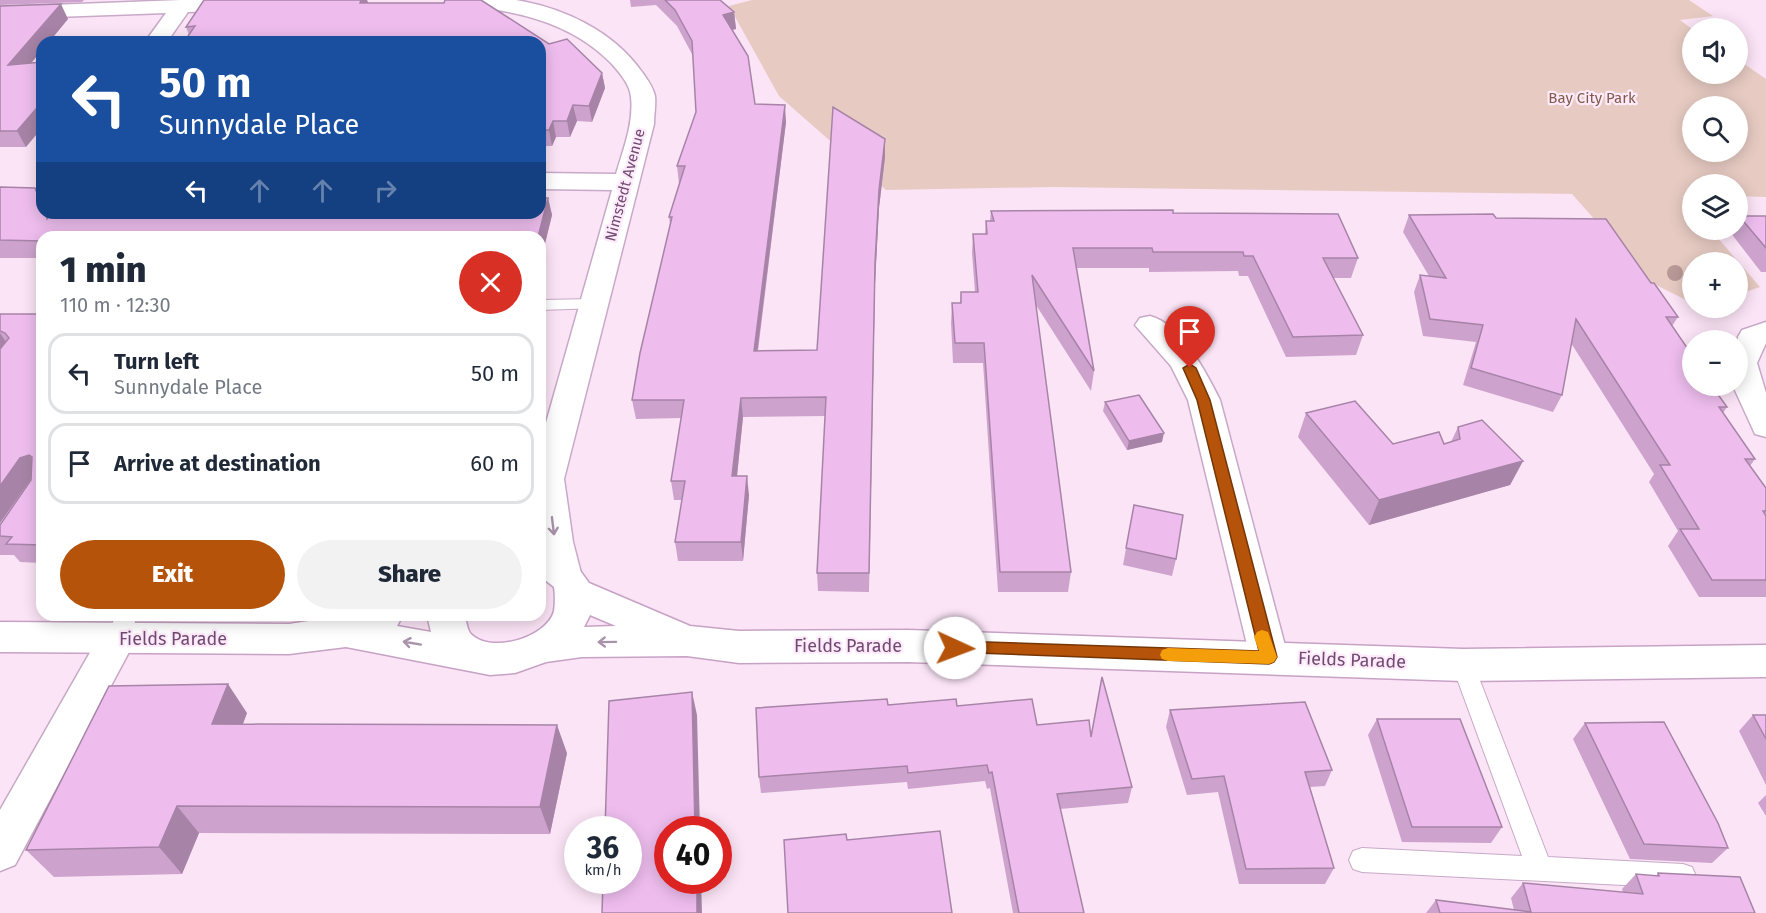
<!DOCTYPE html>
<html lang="en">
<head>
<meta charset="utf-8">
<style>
	:root { --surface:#fff; --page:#f2f2f3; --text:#1f2937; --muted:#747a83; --line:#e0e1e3; --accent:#b45309 }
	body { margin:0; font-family:"Fira Sans",sans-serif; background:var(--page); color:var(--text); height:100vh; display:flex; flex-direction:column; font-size:22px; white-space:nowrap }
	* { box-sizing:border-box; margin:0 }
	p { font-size:20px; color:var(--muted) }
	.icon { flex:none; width:33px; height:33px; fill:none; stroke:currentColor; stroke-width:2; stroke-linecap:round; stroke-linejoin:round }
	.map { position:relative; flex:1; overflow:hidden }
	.panel { position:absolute; left:36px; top:231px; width:510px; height:390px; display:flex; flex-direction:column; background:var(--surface); border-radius:18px; box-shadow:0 3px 15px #0003 }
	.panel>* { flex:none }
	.hud { position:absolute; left:36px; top:36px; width:510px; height:183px; border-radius:18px; box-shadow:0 3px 15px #0003; background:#1a4fa0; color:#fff; overflow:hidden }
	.tools { position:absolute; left:1682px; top:18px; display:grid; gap:12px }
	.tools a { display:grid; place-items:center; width:66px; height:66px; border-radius:50%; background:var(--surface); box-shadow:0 3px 15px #0003; font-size:30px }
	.speed { position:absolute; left:564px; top:816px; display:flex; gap:12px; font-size:30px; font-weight:700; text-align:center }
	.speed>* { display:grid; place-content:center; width:78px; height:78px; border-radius:50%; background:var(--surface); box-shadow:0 3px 15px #0003; line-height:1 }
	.speed small { font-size:15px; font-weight:400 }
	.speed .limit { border:9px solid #d22; background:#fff; color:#111 }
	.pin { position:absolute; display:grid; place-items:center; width:51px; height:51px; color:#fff; margin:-62px -26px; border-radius:50% 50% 50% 0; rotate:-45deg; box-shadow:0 0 6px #0007 }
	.pin .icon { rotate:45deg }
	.me { position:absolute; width:66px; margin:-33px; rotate:92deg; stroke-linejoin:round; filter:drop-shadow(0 0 4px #0008) }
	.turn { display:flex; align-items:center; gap:21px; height:126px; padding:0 24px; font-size:27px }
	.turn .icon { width:78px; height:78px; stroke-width:2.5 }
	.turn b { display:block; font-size:42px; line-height:51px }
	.lanes { display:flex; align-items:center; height:57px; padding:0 24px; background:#0003; justify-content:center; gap:30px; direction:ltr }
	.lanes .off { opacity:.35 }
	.round { display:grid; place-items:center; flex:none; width:63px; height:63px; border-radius:32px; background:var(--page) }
	.head { display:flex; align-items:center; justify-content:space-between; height:102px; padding:0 24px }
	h1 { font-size:36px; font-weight:800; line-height:45px }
	.cta { display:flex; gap:12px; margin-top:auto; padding:12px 24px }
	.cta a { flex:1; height:69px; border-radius:36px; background:var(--accent); color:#fff; font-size:24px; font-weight:800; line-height:69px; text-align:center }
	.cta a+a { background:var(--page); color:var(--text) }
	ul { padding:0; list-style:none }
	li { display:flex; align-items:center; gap:18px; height:81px; margin:0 12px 9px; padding:0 12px; border:3px solid var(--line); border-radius:18px }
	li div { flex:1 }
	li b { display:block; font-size:22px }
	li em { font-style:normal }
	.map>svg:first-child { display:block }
	.green { fill:#e7cbc3; fill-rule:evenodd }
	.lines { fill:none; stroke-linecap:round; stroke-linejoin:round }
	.lane-casing { stroke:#c8a9c7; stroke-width:2 }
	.street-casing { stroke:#c8a9c7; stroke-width:3 }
	.secondary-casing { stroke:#c7a2c5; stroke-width:3 }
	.lane { fill:#fff; fill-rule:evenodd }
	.street { fill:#fff; fill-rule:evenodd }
	.secondary { fill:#fff; fill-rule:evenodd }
	.tree { fill:#b89997 }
	.wall { fill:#cda3cd }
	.shaded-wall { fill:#a784a7 }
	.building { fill:#eebdee; stroke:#a784a7; stroke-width:1.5 }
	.oneway { stroke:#a993aa }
	.route { fill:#b45309; stroke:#753606; stroke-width:1.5 }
	.slow { fill:#f59e0b }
	.labels { text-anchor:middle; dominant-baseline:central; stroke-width:4.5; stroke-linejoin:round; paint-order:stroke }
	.far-park-label { font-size:15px; fill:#825b4a; stroke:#feeafa }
	.far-street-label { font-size:15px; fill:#704b71; stroke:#feeafa }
	.street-label { font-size:18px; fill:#704b71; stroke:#feeafa }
</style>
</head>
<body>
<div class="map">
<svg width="1766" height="913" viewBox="0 0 1766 913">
	<rect width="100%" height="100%" fill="#fbe4f6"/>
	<!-- green -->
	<path class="green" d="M752,0H1689L1713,16L1680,20L1692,29V74H1737V59L1766,79V197L1737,196V184H1692V196H1682L1692,208V230H1711L1760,287L1737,295V262H1692V303L1650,282L1572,194L1052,187L886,190L779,96L729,6ZM1692,106H1737V152H1692Z"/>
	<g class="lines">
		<!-- lane casing -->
		<g class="lane-casing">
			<path id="lane" d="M593,299L599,300L602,304L599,308L540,310V300Z
				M116,615H138L125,645L117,648L109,645L106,639Z
				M1463,656L1471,658L1474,665L1548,857L1683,864L1692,867L1696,876L1692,885L1683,888L1362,872L1353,869L1349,860L1353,851L1362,848L1522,856L1452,665L1455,658Z"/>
		</g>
		<!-- street casing -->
		<g class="street-casing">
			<path id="street" d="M181,0H252L254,4L251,8L244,10L188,12L167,42H145L166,13L0,19V7Z
				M456,0C475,0 497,0 516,0C564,8 613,31 642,72C647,79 653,87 655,96C656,105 654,115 654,124L564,479L573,542L581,573L576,583L563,587L550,583L545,573L540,553V444L612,190L540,189V173L616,174C623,150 634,123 631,97C630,84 619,72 610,62C571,23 519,11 466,6L459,4Z
				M1150,316C1181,324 1206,372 1220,400L1288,657L1283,668L1269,673L1255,668L1250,657L1188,400L1171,366L1135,325L1140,318Z
				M1766,322V343L1757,363L1766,393V437L1755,434L1733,386H1737L1738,337L1742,330Z
				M117,624L130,628L136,639L15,865L0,871V810L104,628Z"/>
		</g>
		<!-- secondary casing -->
		<g class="secondary-casing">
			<path id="secondary" d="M540,547L573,561L589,583L690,626L739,631L908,630L1463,649L1766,645V677L1463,681L908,662L739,663L687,656L582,657L546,662L515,673L490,675L346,647L289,654L0,652V622L289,624L347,615H403L397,626L431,632L427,615H465C466,621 467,628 470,633C489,655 547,638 554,611C555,604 555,594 554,587L540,576ZM590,615L616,626L584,627Z"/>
		</g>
		<!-- lane -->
		<use href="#lane" class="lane"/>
		<!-- street -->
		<use href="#street" class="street"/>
		<!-- secondary -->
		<use href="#secondary" class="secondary"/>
	</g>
	<!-- trees -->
	<circle class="tree" cx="1675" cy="273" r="8"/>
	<!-- wall -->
	<path class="wall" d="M0,0H84L82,2L0,5Z
		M204,0H367L368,3H444L445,0H481L549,44L567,39L602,73L605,88L592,122L577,121L570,137H556L552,146H540V42H184L189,35L186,27Z
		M630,0H720L734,12L736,29L732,30L755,104L786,122L758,351L817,350L885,139V157L879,208L875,283L869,592L818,591L817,573L825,416L743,417L737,476L749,495L743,561H678L675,542L682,500H674L671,481L681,418L636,419L632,400L670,224L669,217L680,184H679L677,166L696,112L693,56L677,26L656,5L631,7Z
		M0,6L68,19L49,42H42V50L31,63L26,147H0Z
		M0,187L35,188L42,200V213H48L49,216L548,198L552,215L540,264V237H42V258H0Z
		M991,211L1173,213L1358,258L1351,278H1333L1363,335L1356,355L1286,357L1248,276H1239L1238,271L1149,272V268H1076L1094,371L1091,391L1036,305L1071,572L1068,592H998L983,363H953L951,323L952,303H960L961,292H975L972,253L973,234H985L986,221H990Z
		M1409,215L1496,218L1651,283L1678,317L1672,326L1727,407L1723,413L1755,459L1750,466L1766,488V597H1699L1668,546L1678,531L1649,482L1654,474L1571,343L1562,395L1553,412L1463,385L1476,342L1423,336L1414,292L1420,275L1429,276L1403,232Z
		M1739,216H1766V272H1761L1730,232L1731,230H1737V219Z
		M0,314H42V563L20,562L14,555H0V525L31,479L0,523Z
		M1105,402L1162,442L1127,450L1103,411Z
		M1306,413L1393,444H1444L1451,442L1458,427L1523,461L1510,485L1369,525L1298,437Z
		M1134,505L1176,559L1172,576L1123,565Z
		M1102,677L1132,787L1128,803L1060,809L1084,913H1013L990,788L987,789L985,781L908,789L907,782L761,793L759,777L888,705L957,706L1037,725L1091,735Z
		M1170,710L1332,770L1325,786L1310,787L1334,868L1325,884H1239L1218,792L1187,795L1166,727Z
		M247,713L243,724L567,753L550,834L199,833L182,874L54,877L26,850Z
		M1753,715H1766V785L1739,731Z
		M1377,719L1502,827L1491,843L1402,842L1368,735Z
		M1585,723L1728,848L1712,863L1630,859L1573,739Z
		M1766,795V816L1758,803Z
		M1658,873L1755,913H1426L1436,900L1514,910L1511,898L1523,883L1623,892L1622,889L1636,874L1656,876Z"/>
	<!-- shaded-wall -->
	<path class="shaded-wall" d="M361,0H367L370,8L360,3Z
		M61,4L68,19L49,42H42V50L17,80L8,65Z
		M734,12L736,29L724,32L723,15Z
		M602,73L605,88L592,122L589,106Z
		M42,102V128L26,147L17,131Z
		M573,105L577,121L570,137L567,121Z
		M785,105L786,122L755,370L754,351Z
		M553,121L556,137L552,146L549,130Z
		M885,139V157L879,208L875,283L869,592L875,264L879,190Z
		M35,188L42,200V206Z
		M548,198L552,215L540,264V237H538Z
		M45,213H48L57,237L47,219Z
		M0,333L10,348L0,353Z
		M741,398L743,417L735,495L732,476Z
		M1164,433L1162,442L1127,450L1129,441Z
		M29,455L41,473L33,476L0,523V486L20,458Z
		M1523,461L1510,485L1369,525L1379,500Z
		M747,476L749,495L743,561L741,542Z
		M228,684L247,713L232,752L212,724Z
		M692,692L697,715L700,830H695Z
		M557,725L567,753L550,834L540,807Z
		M177,806L199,833L182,874L159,847Z
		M697,880H701L702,913H697Z"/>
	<!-- building -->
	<path class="building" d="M204,0H361L360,3H444L445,0H481L549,44L567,39L602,73L589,106L573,105L567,121H553L549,130H540V42H184L195,26L186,27Z
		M665,0H720L734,12L723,15L748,56L755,104L785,105L754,351L817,350L833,107L885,139L879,190L875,264L869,573H817L826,397L741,398L732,476H747L741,542H675L685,481H671L684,400H632L640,353L672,217H669L685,166H677L696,112L692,41L675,10Z
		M61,4L8,65L42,62V102L17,131H0V6Z
		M0,187L35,188L42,206V213H45L47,219L52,213H540V198H548L538,237H42V241L0,240Z
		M1173,210V213L1338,214L1358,258H1323L1363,335L1293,337L1253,256H1244L1243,252H1153L1152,248H1073L1094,371L1032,275L1071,572H1000L984,343H955L952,303H961V292H978L973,234H987L986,221H994L991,211Z
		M1493,214L1496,218L1606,219L1651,283H1654L1678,317H1666L1692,355V386H1712L1727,407H1719L1755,459H1745L1766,488V511H1763L1766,516V580H1712L1680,529H1699L1660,465H1670L1576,319L1562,395L1471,368L1483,325L1430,319L1420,275L1446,278L1409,215Z
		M1739,216H1766V248Z
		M0,314H42V545L6,544L12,537L0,536V525L31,480L32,457L29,455L20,458L0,486V349L9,338L5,333L0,331Z
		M1139,395L1164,433L1129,441L1105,402Z
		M1355,401L1393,444L1439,432L1444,444L1460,439L1458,427L1482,420L1523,461L1379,500L1306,413Z
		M1134,505L1183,515L1176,559L1126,548Z
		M1102,677L1132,787L1057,794L1084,913H1019L992,772L989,773L987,765L908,773L907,766L759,777L756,708L887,699L888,705L956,699L957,706L1032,699L1037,725L1089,720L1091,737Z
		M228,684L212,724L557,725L540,807L177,806L159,847L26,850L109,686Z
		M692,692L695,830H668V880H697V913H602L603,880H628V830H605L609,701Z
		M1305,702L1332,770L1305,772L1334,868L1246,869L1224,776L1192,779L1170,710Z
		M1753,715H1766V739Z
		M1377,719H1460L1502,827H1412Z
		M1664,722L1718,823L1728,848L1644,844L1585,723Z
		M940,831L952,913H788L784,840L846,834L847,840Z
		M1658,873L1740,877L1755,913H1440L1436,900L1531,912L1523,883L1643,894L1636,874L1659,876Z"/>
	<!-- one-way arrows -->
	<defs><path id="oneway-shaft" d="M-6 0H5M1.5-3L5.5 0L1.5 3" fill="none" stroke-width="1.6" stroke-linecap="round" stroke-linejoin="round" transform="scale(1.5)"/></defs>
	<g class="oneway">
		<use href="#oneway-shaft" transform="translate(553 526) rotate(83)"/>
		<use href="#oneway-shaft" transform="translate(607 642) rotate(179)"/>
		<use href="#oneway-shaft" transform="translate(412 643) rotate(-170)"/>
	</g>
	<!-- route -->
	<path class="route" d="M1190,364L1196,368L1210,400L1277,657L1274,662L1269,664L949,652L947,648L949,643L955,641L1259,651L1197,400L1183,368Z"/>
	<!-- slow -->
	<path class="slow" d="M1262,630L1268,632L1277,657L1274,662L1269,664L1168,661L1162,659L1160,655L1162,650L1168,648L1259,651L1254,637L1257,632Z"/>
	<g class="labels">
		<!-- far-park labels -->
		<g class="far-park-label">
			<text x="1592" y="98">Bay City Park</text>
		</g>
		<!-- far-street labels -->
		<g class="far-street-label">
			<text transform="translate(625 185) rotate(-75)">Nimstedt Avenue</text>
		</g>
		<!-- street labels -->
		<g class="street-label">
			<text x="173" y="639">Fields Parade</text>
			<text x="848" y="646">Fields Parade</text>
			<text transform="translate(1352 660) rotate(2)">Fields Parade</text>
		</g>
	</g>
</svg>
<div class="tools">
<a><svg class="icon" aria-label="sound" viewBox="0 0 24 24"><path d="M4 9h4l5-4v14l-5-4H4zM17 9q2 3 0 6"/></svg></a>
<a><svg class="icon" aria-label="search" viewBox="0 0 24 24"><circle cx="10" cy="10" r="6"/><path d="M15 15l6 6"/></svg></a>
<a><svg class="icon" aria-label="layers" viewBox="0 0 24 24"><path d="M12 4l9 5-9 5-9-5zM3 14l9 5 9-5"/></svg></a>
<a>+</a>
<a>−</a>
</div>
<div class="speed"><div>36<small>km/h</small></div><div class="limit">40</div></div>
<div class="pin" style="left:1190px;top:368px;background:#d93025"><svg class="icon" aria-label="arrive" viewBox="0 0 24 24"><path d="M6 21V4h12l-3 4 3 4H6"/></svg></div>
<svg class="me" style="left:955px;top:648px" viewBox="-20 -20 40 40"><circle r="19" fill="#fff"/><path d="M0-13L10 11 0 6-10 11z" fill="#b45309"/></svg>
<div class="hud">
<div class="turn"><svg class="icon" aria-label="left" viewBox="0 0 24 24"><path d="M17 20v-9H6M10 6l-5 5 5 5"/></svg><div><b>50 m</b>Sunnydale Place</div></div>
<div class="lanes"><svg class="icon" aria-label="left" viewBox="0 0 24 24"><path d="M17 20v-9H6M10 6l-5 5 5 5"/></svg><svg class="icon off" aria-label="ahead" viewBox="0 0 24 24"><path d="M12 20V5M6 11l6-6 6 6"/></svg><svg class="icon off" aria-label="ahead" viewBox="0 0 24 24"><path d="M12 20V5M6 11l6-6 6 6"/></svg><svg class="icon off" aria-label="right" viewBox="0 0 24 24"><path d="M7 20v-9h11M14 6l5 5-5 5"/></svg></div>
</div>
<section class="panel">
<div class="head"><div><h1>1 min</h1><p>110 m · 12:30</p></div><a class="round" style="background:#d93025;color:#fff"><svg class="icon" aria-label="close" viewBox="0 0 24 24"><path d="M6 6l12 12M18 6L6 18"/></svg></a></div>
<ul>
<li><svg class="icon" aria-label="left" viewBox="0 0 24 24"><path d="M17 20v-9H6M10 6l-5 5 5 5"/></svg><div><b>Turn left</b><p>Sunnydale Place</p></div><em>50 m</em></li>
<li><svg class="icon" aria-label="arrive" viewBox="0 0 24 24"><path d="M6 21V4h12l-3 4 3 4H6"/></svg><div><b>Arrive at destination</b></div><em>60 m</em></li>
</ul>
<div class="cta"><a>Exit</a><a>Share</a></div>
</section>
</div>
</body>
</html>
